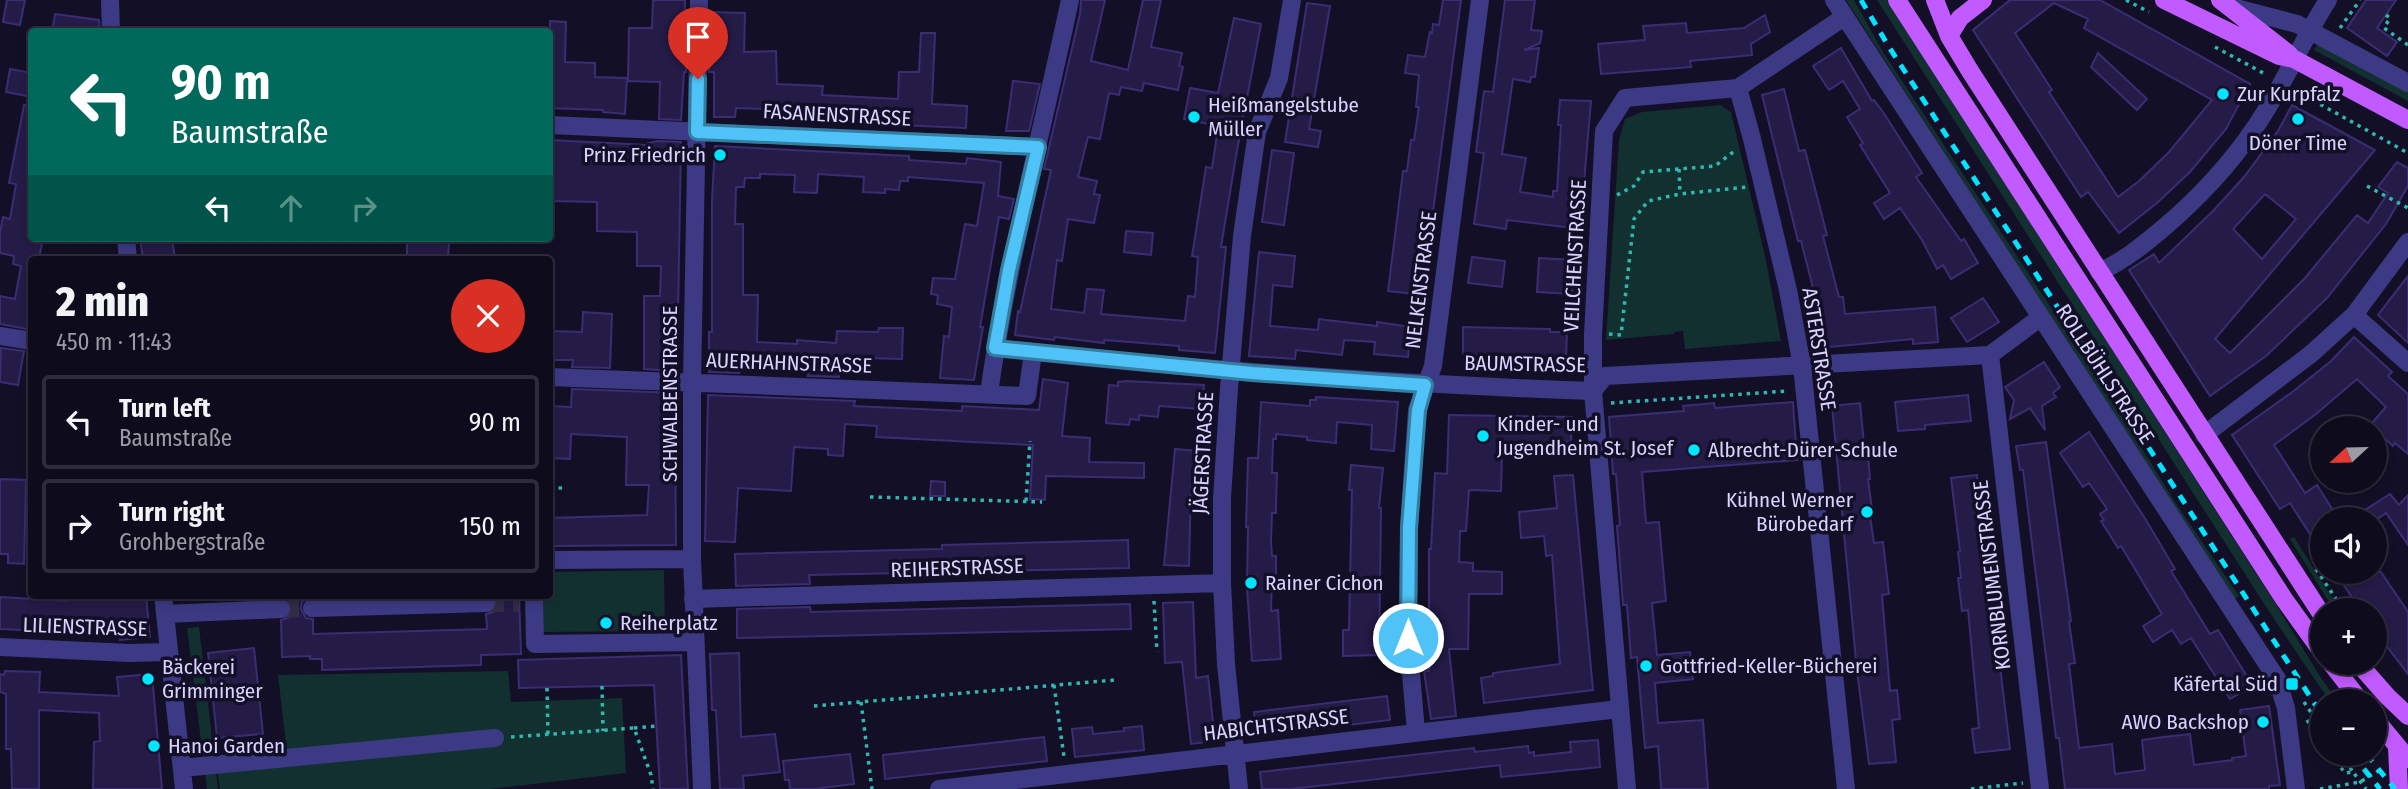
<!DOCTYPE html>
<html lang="en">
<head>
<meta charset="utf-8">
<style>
	:root { --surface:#0e0b1c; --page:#1c1929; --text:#f1f3f6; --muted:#9b9ba3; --line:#2e2b3b }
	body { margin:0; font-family:"Fira Sans Condensed",sans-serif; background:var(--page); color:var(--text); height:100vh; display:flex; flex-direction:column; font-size:26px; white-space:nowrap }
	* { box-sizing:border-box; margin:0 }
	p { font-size:23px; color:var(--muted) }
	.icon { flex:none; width:38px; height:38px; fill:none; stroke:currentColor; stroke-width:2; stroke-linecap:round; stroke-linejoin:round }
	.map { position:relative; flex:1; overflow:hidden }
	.drawer { position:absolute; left:28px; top:256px; width:525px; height:343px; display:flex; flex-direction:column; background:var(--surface); border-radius:7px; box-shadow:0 4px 10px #0003,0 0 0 2px var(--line) }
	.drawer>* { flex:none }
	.hud { position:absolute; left:28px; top:28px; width:525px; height:214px; border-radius:7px; box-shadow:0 4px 10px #0003,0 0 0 2px var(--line); background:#00695c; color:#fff; overflow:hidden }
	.needle { width:46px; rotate:248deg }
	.buttons { position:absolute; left:2310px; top:416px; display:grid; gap:14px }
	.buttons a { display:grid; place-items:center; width:77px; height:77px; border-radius:50%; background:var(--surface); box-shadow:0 4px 10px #0003,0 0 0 2px var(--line); font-size:35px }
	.pin { position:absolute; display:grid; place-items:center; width:60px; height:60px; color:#fff; margin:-72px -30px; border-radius:50% 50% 50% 0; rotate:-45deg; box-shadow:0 0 7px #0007 }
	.pin .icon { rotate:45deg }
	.me { position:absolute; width:77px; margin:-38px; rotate:0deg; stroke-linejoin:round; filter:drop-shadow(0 0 5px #0008) }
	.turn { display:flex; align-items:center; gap:24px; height:147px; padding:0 28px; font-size:32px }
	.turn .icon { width:91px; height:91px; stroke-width:2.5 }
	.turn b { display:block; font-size:49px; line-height:60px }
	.lanes { display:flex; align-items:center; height:66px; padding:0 28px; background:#0003; justify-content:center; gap:35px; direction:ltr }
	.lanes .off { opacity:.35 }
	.round { display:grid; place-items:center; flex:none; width:74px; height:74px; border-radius:37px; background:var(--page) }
	.overview { display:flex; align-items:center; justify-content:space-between; height:119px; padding:0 28px }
	h1 { font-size:42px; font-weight:800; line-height:52px }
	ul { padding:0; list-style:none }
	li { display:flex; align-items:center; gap:21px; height:94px; margin:0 14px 10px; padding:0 14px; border:4px solid var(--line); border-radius:7px }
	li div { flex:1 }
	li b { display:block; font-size:26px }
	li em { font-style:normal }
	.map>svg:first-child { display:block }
	.green { fill:#12302f }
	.building { fill:#241b47; stroke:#3b2d73; stroke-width:2; fill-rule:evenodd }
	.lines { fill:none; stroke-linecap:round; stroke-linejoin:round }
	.minor-tunnel { stroke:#312d47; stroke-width:18; stroke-dasharray:18 9; stroke-linecap:butt }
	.path { stroke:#2fb8b0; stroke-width:3.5; stroke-dasharray:3.5 5; stroke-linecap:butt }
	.minor { stroke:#3d3a85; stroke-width:18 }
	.major { stroke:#c25bff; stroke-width:18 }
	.rail { stroke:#00e5ff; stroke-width:5; stroke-dasharray:10 9; stroke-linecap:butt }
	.route-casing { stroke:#337fa1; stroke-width:18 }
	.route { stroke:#4fc3f7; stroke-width:12 }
	.poi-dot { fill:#00e5ff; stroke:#130f26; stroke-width:2.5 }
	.labels { text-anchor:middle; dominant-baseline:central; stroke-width:7; stroke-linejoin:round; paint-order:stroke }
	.poi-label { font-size:21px; fill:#d9d4ff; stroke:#130f26; text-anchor:start }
	.street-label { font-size:21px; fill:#d9d4ff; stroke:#130f26 }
</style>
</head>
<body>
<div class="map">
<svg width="2408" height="789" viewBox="0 0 2408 789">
	<rect width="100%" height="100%" fill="#130f26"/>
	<!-- green -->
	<path class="green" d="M1846,0H1854L1883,52L2118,410L2177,505L2239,596L2233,600Z
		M1877,0H1887L2277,606L2321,678L2338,702H2331L2322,690L2270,613Z
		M2322,38L2408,86V101L2314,50Z
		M1720,105L1731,112L1765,256L1781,341L1685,349L1683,331L1674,332V334L1606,340L1619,140L1625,119L1642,112Z
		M2294,537L2333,599L2329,602L2290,539Z
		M664,570L665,631L543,632V595H550V572Z
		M199,627L218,789H207L187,628Z
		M508,671L511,702L622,698L626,773L490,789H220L217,770L288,761L278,675Z"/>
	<!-- building -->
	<path class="building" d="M7,0H25L20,25L3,22Z
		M657,0H685V12H687L686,72H684L681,120L659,119L660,82L628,81L629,28H652L653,1Z
		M1081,0H1105L1091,61L1128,70L1143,0H1161L1151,47L1182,53L1179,66L1183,67L1178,90L1144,83L1142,91L1121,87L1119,95L1109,93L1100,139L1088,137L1078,177L1097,181L1094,194L1100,195L1094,223L1068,219L1062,261L1057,260L1051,309L1084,313L1087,289L1104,290L1101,314L1185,321L1188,296L1195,297L1198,257L1192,256L1206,167L1212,168L1217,135L1211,134L1213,125L1184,119L1190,88L1218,93L1234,18L1261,24L1236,156L1221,247H1226L1215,353L1179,350V346L1104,340V343L1055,337L1054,340L1015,335L1018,311L1020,312L1051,170L1044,169L1080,14Z
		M1443,0H1461L1422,295L1388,291L1403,171H1407L1411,140H1414L1419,107H1416L1419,75L1405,73L1408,55L1425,57L1430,32L1432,33L1433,24L1439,25Z
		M1505,0H1535L1531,30L1542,31L1540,43L1524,50L1539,48L1535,77H1531L1530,82L1513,79L1502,154L1526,158L1520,192L1553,197V191H1557L1561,125H1558L1560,100L1591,101L1580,229L1507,220L1506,229L1474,224L1484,153L1476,152L1484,91L1493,92Z
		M2010,0H2100L2250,84L2226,129L2190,172L2157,203L2119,233L2088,192L2081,197L1973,30ZM2054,3L2088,19L2084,28L2212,100L2169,152L2139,181L2118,197L2049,92L2052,90L2015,33Z
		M2366,0H2396L2377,28L2397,42L2387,56L2347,28Z
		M1307,3L1330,6L1309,129L1321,131L1318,147L1285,142Z
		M710,12L745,13L744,52L776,51L777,84L823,86L822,95L898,99L899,72H919L921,33H935L932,104L967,106L966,128L765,119L766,109L736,108L735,117H714V72H709Z
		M55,14L99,20L100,32H52Z
		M1765,15L1770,32L1751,44L1752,55L1690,61L1691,67L1601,74L1598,44L1645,40L1643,26L1686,23L1687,33L1744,28Z
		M550,21L566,22L565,62L595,63V77L627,78L625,114L603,112V110L550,108Z
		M1841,48L1872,101L1874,100L1883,112L1922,173L1916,177L1961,241L1964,239L1978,263L1951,279L1943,265L1937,269L1922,240L1900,208L1884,219L1874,203L1890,193L1860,145L1863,143L1847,117L1860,109L1843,81L1829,90L1813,66Z
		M2098,53L2147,99L2137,110L2091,67Z
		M10,69L32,73V97L6,92Z
		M1013,81L1040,84L1029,131H1006Z
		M1784,89L1799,151L1805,150L1827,235L1823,236L1839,297H1843L1845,314L1935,307L1938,342L1913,344V339L1819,348L1812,284L1801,241H1798L1762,95Z
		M24,105L32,106V238H43L39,259H32V305L27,329L0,324V296L15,299L21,266L13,264L14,256L0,253V232L3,217L10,219L16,184L9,183Z
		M2292,105L2375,150L2215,339L2230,353L2305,278L2357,215L2368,223L2388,193L2378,187L2397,162L2408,168V186L2386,224L2327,298L2266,356L2210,396L2129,270L2154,254L2159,263L2213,211L2244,177L2278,131ZM2265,194L2296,219L2262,259L2233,229Z
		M550,140L648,145V143L658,141L681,142L677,371L644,369V296H660L661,266H637V232L597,231V202L550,201Z
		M715,146L909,156V160L966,164L967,158L1001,162L998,196L1014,199L1009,219L999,217L980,327H983L974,380L940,378L944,336L949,337L952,307L937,304L938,295L931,294L933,278L955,279L965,224L977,226L984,183L908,177V181H900L899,190L885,189V193L863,192L864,177L818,174L817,193L794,192L795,175L760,174V178H745L744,187H736L735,224H743V295H758L757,342L797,344V340L836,343L837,331L878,332L879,328H903L902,359L867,358V371L839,370V377L808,376V369L739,365V373L709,372V332H712V200Z
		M1272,150L1294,153L1284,225L1262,222Z
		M1126,231L1153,233L1151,255L1124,252Z
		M140,238H172L175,259H143Z
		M407,238L449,242L448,259H407Z
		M1259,252L1295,256L1292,287L1273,285L1270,326L1318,330L1319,319L1377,326V322L1411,327L1408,357L1374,354L1375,342L1344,340L1342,355L1296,350L1295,359L1249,356Z
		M1472,257L1505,261L1502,287L1468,283Z
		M1539,258L1574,260L1572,294L1537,292Z
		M2408,276V343L2378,315Z
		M1983,298L1999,322L1967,342L1951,318Z
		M583,312L612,314L610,368L572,367L573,360H552L553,331L582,332Z
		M1463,327L1550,329V332H1567L1566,358L1479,356V355L1463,354Z
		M2354,337L2392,372L2388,376L2408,394V454L2395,443L2393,446L2370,425L2386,407L2357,379L2316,414L2274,445L2305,493L2317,485L2339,520H2322V553L2290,503L2280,509L2232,435L2295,390L2331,361Z
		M1,348L24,351L18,385L0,382Z
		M2044,362L2060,387L2053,393L2056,397L2042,406L2045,430L2030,408L2010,419L2014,400L2005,387Z
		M1043,379L1068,383L1062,436L1090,438L1089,462L1144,463V478L1046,476L1045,500L1030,499L1033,445L876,437L877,426L845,424L843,456L828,455V449L794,447L791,491L738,488L735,542L705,541L708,395L855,401L854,406L962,411V406L1039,410Z
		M1126,381L1204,385L1202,409L1159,406L1158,417L1139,415V420L1130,419L1129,425L1106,423L1109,385L1118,386V382Z
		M572,389L677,393L675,415L676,545L550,546V518L647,515L649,485H626L627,437L571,434L570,459L550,458V406L571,407Z
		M1968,395L1971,421L1925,425V429L1898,431L1895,402Z
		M1316,397L1398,402L1394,451L1371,449L1372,425L1337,422L1336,443L1307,440V437L1276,434V439H1273L1272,473H1277L1276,502V513H1272L1271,542L1272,556H1276V579H1272L1271,611L1278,610L1281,659L1252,661L1247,587L1248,527H1246L1248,458H1258L1261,402L1310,406V400H1316Z
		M1793,402L1797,460L1642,472L1646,523L1659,522L1666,601L1652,603L1657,655L1690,652L1693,679L1655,683L1658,723L1703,720L1708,789H1661L1658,746L1645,748L1637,657L1631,658L1627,605H1623L1617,526L1620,525L1616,474H1613L1609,417L1684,411L1683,406L1714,403L1715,408Z
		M1860,403L1865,454H1868L1870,479H1868L1872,509L1869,510L1874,543L1883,542L1889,594L1882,595L1890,691L1897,690L1900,719L1892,720L1896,762L1869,764L1857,671L1832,406Z
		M1449,415L1572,417L1571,442L1550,441V446L1518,444V456H1502L1501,491L1469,490L1466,531H1460L1459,562L1473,563V571L1502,572V594H1469L1468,649H1449L1456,716L1431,719L1424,671H1429V549H1431L1435,473L1447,474Z
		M2089,432L2146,520L2175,569L2171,571L2210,634L2218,630L2253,686L2230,699L2191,638L2181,644L2172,630L2153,642L2143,626L2162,614L2121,546L2118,548L2101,521L2104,520L2100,514L2107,509L2089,483L2083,487L2060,453Z
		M2046,442L2071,621L2069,622L2075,663L2069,664L2079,748L2112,744L2115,774L2145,770L2142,740L2164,737L2190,734L2194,765L2232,760V758L2246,756L2240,710L2269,706L2280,785L2269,786V789H2065L2059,738H2056L2023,470H2020L2016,446Z
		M1175,449L1198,451L1195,485H1191L1189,566L1164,565Z
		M1351,465L1383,468L1379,508H1381L1379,655L1343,656V630H1349L1352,490H1349Z
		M1573,475L1593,690L1484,703L1481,678L1493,676V673L1560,664L1552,555L1546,556L1544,536L1521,538L1519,512L1557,508L1554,476Z
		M1977,475L2010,749L1975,753L1972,729L1979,728L1968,610L1962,611L1958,578H1961L1958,552L1960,551L1951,478Z
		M0,479L26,480L24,564L8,563V554H0Z
		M931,481L945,482V496H930Z
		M2390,494L2399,505L2408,495V545L2386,513L2376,520H2349Z
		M1128,540L1129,568L809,575L810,584L736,586L735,554L942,549V545Z
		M2335,572H2381L2408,612V674L2375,631V611H2361Z
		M112,595H146L150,637L120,640L119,631L90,633L0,629V597L68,601L69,597L112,600Z
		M280,595H312L302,602L301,609L306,618L313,619V634L487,629L486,614L493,612L497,603L494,595H519L521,654L481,655V665L322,670V659H310V656L282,657L281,620L288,618L292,609L290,602L280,598Z
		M1193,602L1196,678L1208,676L1215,741L1191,744L1182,662L1165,663L1163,603Z
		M1130,604L1131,629L737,638V609L810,607L811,612Z
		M254,648L263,734L217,738L208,653Z
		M739,653L741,737L775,734L780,772L743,776L744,789H720L716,710H712L710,654Z
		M681,655L688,789H660L654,685L519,688L518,660Z
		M5,671L40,672L39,692L119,696L117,677L152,674L162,789H93L94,742L100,741L99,713L39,710V789H12L11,749H6V694L0,692V674L4,675Z
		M1387,696L1390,720L1257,736L1254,712Z
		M1142,726L1144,750L1075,757L1072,729L1092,727L1093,734L1124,731V728Z
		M1044,737L1047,761L885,779L883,755Z
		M1598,740L1600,767L1501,777L1500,765L1291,789H1262L1260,772L1474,748L1475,752L1528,746L1529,753L1534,752V756L1571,752L1570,742Z
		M850,754L854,784L814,789H790L789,780H785L783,761Z"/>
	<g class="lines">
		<!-- minor-tunnel -->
		<path class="minor-tunnel" d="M486,603H519
			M281,609L312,608"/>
		<!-- path -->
		<path class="path" d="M2126,0L2149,12
			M2386,15L2390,18L2384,28L2408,45
			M2340,28L2360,0
			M2215,47L2267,75
			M2298,92L2408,153
			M1679,169L1680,194
			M2367,186L2408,208
			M1617,195L1634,186L1643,172L1715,166L1737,149
			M1609,334L1621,335L1634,219L1648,201L1680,194L1747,187
			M1611,403L1788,391
			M550,488H566
			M870,497L1042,502
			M1026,501L1030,441
			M2316,569L2344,611
			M1154,601L1157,652
			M1054,685L1064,757
			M602,686L603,731
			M547,688L548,735
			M861,702L872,789
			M2304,702L2322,729
			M814,706L1115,680
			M2307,720L2322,742
			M634,728L656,726
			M511,737L634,728L651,775L653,789
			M2331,754L2345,773L2353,772L2366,789
			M2340,754L2353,772
			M1971,789L2023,783
			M2320,789L2360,782L2380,770"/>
		<!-- minor -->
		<path class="minor" d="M110,0L111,32
			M699,0L692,383V559L702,789
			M1834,0L2277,679L2286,708L2296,789
			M2232,7L2297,24L2408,83
			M1738,88L1752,139L1788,290L1802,366L1846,789
			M550,125L1038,147
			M126,238L128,259
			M2099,272C2122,262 2142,246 2161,230C2198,199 2229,166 2256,126C2283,86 2302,41 2328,0
			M2354,315L2408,363
			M0,336L32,341
			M995,348C1195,370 1393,384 1593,391L1605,376L1990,355L2041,317
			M1990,355L2040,789
			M550,377L1027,396L1033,352
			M989,393C1008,260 1042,131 1070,0
			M2204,435L2311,354L2354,315L2408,242
			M550,560L692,559
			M163,595L184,789
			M534,595L535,644L695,642
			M693,599L1222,583
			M312,608L486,603
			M165,614L281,609
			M0,647L129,653L169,652
			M1416,732L1408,638L1409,528L1417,410L1433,366L1480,0
			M182,768L495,738
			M939,789L1619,709
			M1239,789L1226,664L1222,583V498L1229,388L1242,236L1257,132L1279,78L1292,0
			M1627,789L1593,391V334L1604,131L1625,98L1738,88L1844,17"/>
		<!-- major -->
		<path class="major" d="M1897,0L2284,599L2322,652
			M1935,0L1949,36L1970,71L2322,615
			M2164,0L2279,56L2294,59L2408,120
			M2220,0L2289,54
			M1949,36L1960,18L1983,0
			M2331,663L2361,702
			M2358,663L2387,696L2408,716
			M2375,719L2408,759
			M2397,747L2399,789"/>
		<!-- rail -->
		<path class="rail" d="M1861,0L1889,47L2322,715
			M2352,754L2380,789
			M2366,754L2395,789"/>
	</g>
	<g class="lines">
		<!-- route casing -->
		<g class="route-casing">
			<path id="route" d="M698,79L697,132L1038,147L1009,270L995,348L1252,373L1425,385L1418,410L1409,528L1408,638"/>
		</g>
		<!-- route -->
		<use href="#route" class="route"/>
	</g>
	<!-- markers -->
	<g class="poi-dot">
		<circle cx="2223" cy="94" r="7"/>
		<circle cx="1194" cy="117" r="7"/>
		<circle cx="2298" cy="119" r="7"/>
		<circle cx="720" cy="155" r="7"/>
		<circle cx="1483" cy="436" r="7"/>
		<circle cx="1694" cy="450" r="7"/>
		<circle cx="1867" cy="512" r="7"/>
		<circle cx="1251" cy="583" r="7"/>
		<circle cx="606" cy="623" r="7"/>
		<circle cx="1646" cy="666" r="7"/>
		<circle cx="148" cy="679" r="7"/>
		<rect x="2285" y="677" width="14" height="14" rx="3.5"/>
		<circle cx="2263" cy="722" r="7"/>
		<circle cx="154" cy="746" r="7"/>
	</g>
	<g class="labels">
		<!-- poi labels -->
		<g class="poi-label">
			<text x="2237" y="94">Zur Kurpfalz</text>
			<text x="1208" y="105">Heißmangelstube<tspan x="1208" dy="24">Müller</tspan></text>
			<text x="2298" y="143" text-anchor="middle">Döner Time</text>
			<text x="706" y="155" text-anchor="end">Prinz Friedrich</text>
			<text x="1497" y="424">Kinder- und<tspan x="1497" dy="24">Jugendheim St. Josef</tspan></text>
			<text x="1708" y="450">Albrecht-Dürer-Schule</text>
			<text x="1853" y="500" text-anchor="end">Kühnel Werner<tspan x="1853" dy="24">Bürobedarf</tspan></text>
			<text x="1265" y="583">Rainer Cichon</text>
			<text x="620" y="623">Reiherplatz</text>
			<text x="1660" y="666">Gottfried-Keller-Bücherei</text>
			<text x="162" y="667">Bäckerei<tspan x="162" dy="24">Grimminger</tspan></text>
			<text x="2278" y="684" text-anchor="end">Käfertal Süd</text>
			<text x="2249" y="722" text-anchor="end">AWO Backshop</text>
			<text x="168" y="746">Hanoi Garden</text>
		</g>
		<!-- street labels -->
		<g class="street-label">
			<text transform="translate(837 115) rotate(3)">FASANENSTRASSE</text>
			<text transform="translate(1575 256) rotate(-87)">VEILCHENSTRASSE</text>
			<text transform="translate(1421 280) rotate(-83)">NELKENSTRASSE</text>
			<text transform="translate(1819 349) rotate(81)">ASTERSTRASSE</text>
			<text transform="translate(789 363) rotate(2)">AUERHAHNSTRASSE</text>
			<text transform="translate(1525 364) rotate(1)">BAUMSTRASSE</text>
			<text transform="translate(2105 374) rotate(57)">ROLLBÜHLSTRASSE</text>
			<text transform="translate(670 394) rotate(-90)">SCHWALBENSTRASSE</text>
			<text transform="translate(1203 453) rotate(-87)">JÄGERSTRASSE</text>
			<text transform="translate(957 568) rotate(-2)">REIHERSTRASSE</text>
			<text transform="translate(1992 575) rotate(-97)">KORNBLUMENSTRASSE</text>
			<text transform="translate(85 627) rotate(2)">LILIENSTRASSE</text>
			<text transform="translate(1276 725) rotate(-7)">HABICHTSTRASSE</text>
		</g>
	</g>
</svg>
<div class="buttons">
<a><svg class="needle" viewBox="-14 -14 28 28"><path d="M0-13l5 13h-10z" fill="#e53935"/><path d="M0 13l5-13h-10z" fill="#9b9ba3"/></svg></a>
<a><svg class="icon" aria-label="sound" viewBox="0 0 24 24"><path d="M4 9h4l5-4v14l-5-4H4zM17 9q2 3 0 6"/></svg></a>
<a>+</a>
<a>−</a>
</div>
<div class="pin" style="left:698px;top:79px;background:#d93025"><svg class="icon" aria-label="arrive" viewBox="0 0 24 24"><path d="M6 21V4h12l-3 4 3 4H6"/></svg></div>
<svg class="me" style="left:1408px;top:638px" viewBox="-20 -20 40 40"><circle r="17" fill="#4fc3f7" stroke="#fff" stroke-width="3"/><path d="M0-11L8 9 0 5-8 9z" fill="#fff"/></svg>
<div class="hud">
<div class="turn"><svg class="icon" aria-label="left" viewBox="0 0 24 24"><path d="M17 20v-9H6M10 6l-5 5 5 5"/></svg><div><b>90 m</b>Baumstraße</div></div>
<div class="lanes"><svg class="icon" aria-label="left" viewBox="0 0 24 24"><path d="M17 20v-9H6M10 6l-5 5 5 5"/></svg><svg class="icon off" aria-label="ahead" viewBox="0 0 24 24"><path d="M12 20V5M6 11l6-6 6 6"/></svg><svg class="icon off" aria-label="right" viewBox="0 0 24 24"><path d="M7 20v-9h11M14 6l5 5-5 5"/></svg></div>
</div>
<section class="drawer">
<div class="overview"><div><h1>2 min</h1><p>450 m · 11:43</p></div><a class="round" style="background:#d93025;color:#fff"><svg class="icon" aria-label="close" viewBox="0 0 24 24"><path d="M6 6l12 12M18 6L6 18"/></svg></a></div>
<ul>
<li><svg class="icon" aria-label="left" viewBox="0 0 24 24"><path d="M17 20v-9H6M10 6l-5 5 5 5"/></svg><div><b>Turn left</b><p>Baumstraße</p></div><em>90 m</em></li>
<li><svg class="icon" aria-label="right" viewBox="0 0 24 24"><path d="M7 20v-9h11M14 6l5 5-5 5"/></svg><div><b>Turn right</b><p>Grohbergstraße</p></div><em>150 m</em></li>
</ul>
</section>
</div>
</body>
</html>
